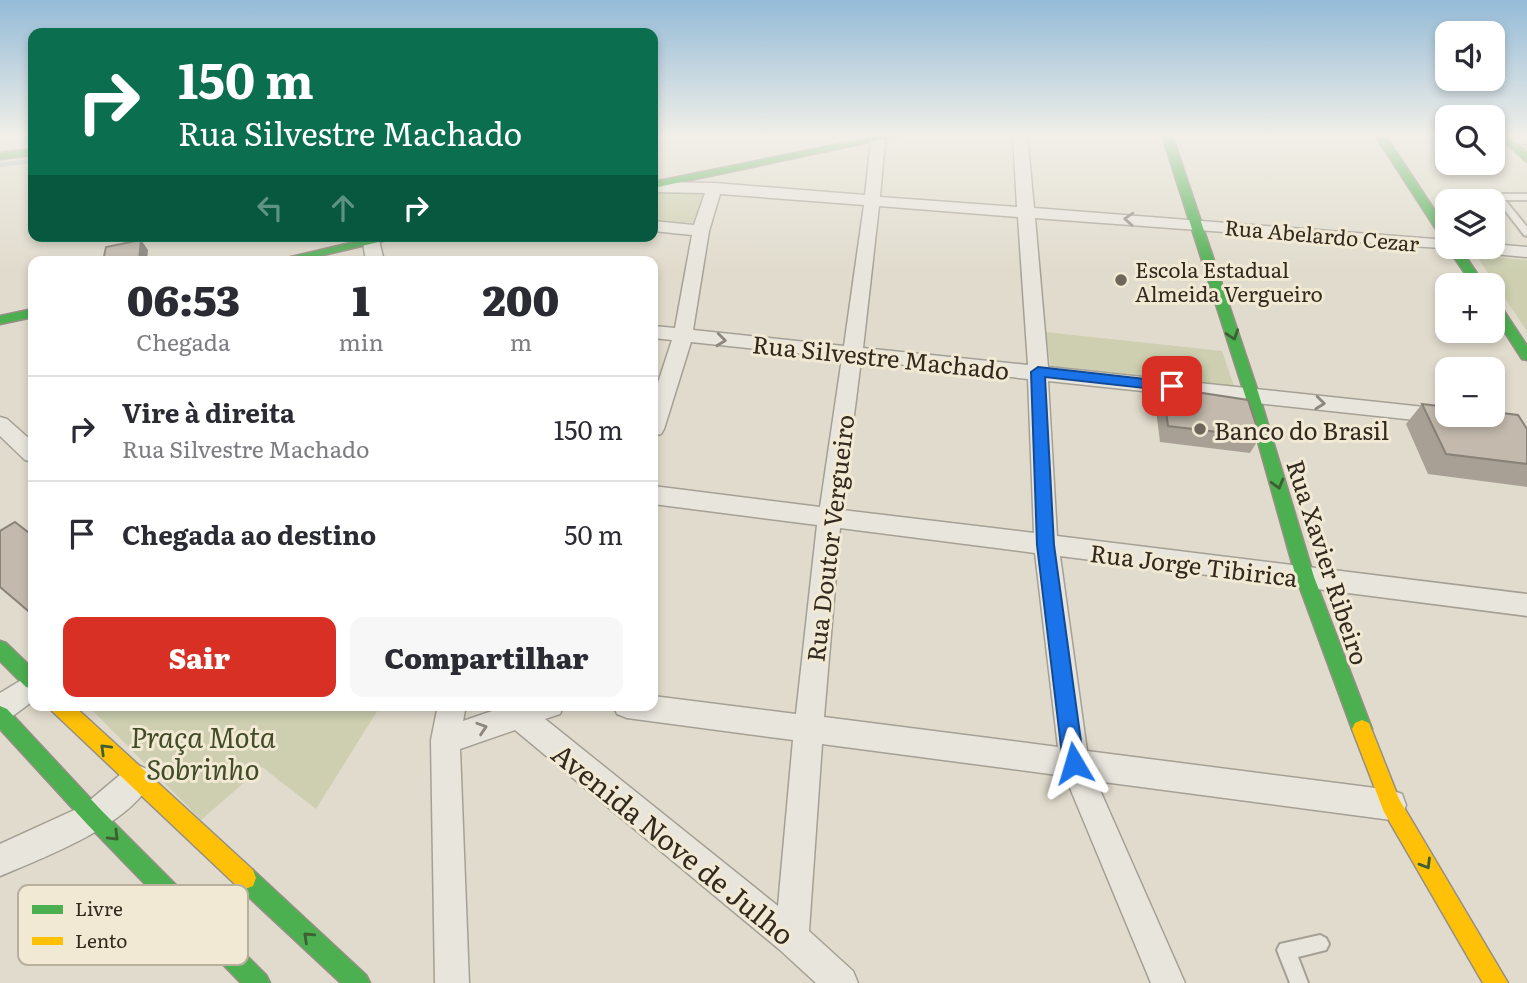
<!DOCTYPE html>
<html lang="pt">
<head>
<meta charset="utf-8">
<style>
	:root { --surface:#fff; --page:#f7f7f7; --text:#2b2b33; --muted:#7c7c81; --line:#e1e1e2; --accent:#d93025 }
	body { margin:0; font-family:Literata,serif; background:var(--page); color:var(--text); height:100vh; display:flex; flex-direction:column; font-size:26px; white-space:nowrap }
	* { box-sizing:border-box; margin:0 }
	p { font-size:23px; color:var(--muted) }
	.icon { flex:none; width:38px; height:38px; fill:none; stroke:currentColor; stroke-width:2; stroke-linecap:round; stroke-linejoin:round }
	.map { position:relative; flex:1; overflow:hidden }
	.drawer { position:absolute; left:28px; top:256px; width:630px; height:455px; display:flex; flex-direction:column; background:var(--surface); border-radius:14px; box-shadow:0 4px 10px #0003 }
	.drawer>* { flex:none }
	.banner { position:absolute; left:28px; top:28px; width:630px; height:214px; border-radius:14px; box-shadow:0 4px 10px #0003; background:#0b6e4f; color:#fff; overflow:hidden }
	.fabs { position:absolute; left:1435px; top:21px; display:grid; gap:14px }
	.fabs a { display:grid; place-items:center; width:70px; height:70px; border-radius:14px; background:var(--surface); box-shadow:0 4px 10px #0003; font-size:35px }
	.pin { position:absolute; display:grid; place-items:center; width:60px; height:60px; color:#fff; margin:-30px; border-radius:14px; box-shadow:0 4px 10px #0006 }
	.me { position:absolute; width:77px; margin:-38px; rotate:353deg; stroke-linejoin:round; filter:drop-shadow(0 0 5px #0008) }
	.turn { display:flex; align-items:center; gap:24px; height:147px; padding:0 35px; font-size:32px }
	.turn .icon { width:91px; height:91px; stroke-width:2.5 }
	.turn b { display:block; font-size:49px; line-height:60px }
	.lanes { display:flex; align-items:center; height:66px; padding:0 35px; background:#0003; justify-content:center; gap:35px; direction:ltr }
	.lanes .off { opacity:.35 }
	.eta { display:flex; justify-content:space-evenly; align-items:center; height:119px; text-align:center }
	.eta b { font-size:42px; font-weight:800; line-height:49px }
	.primary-button { display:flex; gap:14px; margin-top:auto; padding:14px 35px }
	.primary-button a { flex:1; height:80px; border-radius:14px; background:var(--accent); color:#fff; font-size:28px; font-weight:800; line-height:80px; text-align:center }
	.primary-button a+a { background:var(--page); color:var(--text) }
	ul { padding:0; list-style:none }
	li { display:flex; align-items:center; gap:21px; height:105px; padding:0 35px; border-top:2px solid var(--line) }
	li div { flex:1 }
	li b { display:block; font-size:26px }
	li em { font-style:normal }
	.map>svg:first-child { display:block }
	.green { fill:#cdcfb0 }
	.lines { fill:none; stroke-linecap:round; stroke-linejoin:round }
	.stream { stroke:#b7c5bd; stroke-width:4.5 }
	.lane-casing { stroke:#a5a095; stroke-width:4 }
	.street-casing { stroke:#a5a095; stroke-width:3 }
	.fast-casing { stroke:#958f85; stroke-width:3 }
	.slow-casing { stroke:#958f85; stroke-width:3 }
	.lane { fill:#e8e5dd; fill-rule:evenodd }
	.street { fill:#e8e5dd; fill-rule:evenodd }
	.fast { fill:#4caf50; fill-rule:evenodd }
	.slow { fill:#ffc107; fill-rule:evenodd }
	.wall { fill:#a8a095 }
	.shaded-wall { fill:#888279 }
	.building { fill:#c3baad; stroke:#888279; stroke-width:2 }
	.oneway { stroke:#8d877e }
	.oneway2 { stroke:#3c5f33 }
	.route { fill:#1a73e8; stroke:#114b97; stroke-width:2 }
	.poi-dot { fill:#6f675c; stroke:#f1e9d3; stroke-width:2.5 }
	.labels { text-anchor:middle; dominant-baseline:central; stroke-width:6; stroke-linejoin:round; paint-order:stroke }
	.far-street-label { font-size:21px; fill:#32291f; stroke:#f1e9d3 }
	.far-poi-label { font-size:21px; fill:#32291f; stroke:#f1e9d3; text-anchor:start }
	.street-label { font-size:24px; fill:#32291f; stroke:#f1e9d3 }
	.poi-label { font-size:24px; fill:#32291f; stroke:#f1e9d3; text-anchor:start }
	.near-park-label { font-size:28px; font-style:italic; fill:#424c28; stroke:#f1e9d3 }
	.near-street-label { font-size:28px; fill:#32291f; stroke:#f1e9d3 }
	.key { fill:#f1e9d3; stroke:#b8af9d; stroke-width:2 }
	.key-label { font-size:19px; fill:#32291f }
</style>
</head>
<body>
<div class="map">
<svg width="1527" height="983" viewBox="0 0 1527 983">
	<rect width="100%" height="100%" fill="#e0dbcc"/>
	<!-- green -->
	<path class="green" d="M686,191L704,195L694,223L653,220V194Z
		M1485,256L1527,260V331L1479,260Z
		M1045,332L1222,351L1235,389L1051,367Z
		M94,705H381L316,809L262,767L201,820L90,708Z"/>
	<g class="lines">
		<!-- stream -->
		<path class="stream" d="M0,165L33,161"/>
		<!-- lane casing -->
		<g class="lane-casing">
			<path id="lane" d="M1503,194H1527V200H1505L1527,227V236L1524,235L1497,200Z
				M1320,935L1326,938L1329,944L1326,950L1298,957L1308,983H1290L1277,950L1280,944Z"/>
		</g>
		<!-- street casing -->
		<g class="street-casing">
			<path id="street" d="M878,135L885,139L880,197L1017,207L1013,135H1027L1034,208L1447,240V247H1454L1453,249L1035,218L1048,367L1443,409L1447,410V415L1453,416L1450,421L1443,423L1048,381L1057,536L1527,594V616L1060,556L1087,751L1391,790L1402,794L1406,805L1402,816L1391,820L1096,781L1185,983H1151L1065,776L822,744L809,931L853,971L858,983H816L780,950L515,730L460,749L469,983H435L431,740L438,705H466L463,721L495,710L492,705H564L560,714L545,719L778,906L793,740L627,718L617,714L613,705H653V696L796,714L817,525L653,504V486L820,507L842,358L691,342L664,429L661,434L653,436V398L672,340L653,338V326L675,328L692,235L653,231V221L694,225L705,193L653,192V182L714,183L865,195L871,139ZM720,194L864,205L844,346L693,330L709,231ZM879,206L1018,217L1028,365L863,348ZM861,360L1028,379L1034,533L842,510ZM840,528L1035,553L1058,747L824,717Z
				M1439,135H1447V139L1441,138Z
				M1493,135L1527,136V144L1493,142Z
				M362,236H378L384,261H366Z
				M1493,244L1527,247V257L1471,252L1462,247H1493Z
				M0,417L7,419L33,442V462L25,460L0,436Z
				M33,673V701L10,718L0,722V693Z
				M137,765L147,769L152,779C133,824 43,858 0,876V844L83,806L127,769Z"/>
		</g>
		<!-- fast casing -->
		<g class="fast-casing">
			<path id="fast" d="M884,135H902L653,188V182Z
				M1162,135H1172L1259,395L1314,577L1372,729L1369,735L1362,738L1355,735L1352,729L1296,577L1245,395Z
				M1375,135H1385L1447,229V240L1441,237Z
				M1497,135H1507L1527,153V162Z
				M33,149V155L0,159V153Z
				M380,236H404L298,261H274Z
				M1447,247H1459L1485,285H1473Z
				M1493,301L1498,302L1527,346V360L1522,359L1493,314Z
				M33,309V317L0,324V316Z
				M0,641L6,643L33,669V689L26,687L0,661Z
				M0,706L7,709L101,810L266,975L270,983H241L87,824L0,729Z
				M245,867L253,870L366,975L370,983H341L237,886L234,878L237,870Z"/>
		</g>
		<!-- slow casing -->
		<g class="slow-casing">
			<path id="slow" d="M50,705H73L253,870L256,878L253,886L245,889L237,886L52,711Z
				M1362,720L1369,723L1399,799L1508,983H1483L1384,812L1352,729L1355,723Z"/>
		</g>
		<!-- lane -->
		<use href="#lane" class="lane"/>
		<!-- street -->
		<use href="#street" class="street"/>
		<!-- fast -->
		<use href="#fast" class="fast"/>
		<!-- slow -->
		<use href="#slow" class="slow"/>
	</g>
	<!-- wall -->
	<path class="wall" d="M1163,387L1260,437L1250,453L1160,442L1155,402Z
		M1422,404L1527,429V487L1428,474L1406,424Z"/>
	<!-- shaded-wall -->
	<path class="shaded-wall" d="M141,240L148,250L147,261H139Z"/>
	<!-- building -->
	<path class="building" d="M141,240L139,261H103L106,247Z
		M1163,387L1248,400L1260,437L1168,426Z
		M1422,404L1447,407V415H1493V412L1518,415L1527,429V464L1446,454Z
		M15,522L33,536V615L0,587V531Z"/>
	<!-- one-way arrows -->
	<defs><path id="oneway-chevron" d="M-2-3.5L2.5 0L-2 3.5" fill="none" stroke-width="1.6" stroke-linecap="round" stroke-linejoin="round" transform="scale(1.75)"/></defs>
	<g class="oneway">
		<use href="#oneway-chevron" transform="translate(1129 219) rotate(-176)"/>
		<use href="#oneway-chevron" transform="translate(721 340) rotate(6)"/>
		<use href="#oneway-chevron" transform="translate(1320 403) rotate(6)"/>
		<use href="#oneway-chevron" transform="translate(482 728) rotate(-18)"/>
	</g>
	<g class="oneway2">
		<use href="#oneway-chevron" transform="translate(1233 335) rotate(72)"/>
		<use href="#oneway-chevron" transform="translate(1278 484) rotate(74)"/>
		<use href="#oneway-chevron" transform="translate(105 749) rotate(-136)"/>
		<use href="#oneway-chevron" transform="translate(114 836) rotate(45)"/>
		<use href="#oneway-chevron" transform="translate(1426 864) rotate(59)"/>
		<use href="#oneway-chevron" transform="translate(308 937) rotate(-137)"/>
	</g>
	<!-- sky -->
	<linearGradient id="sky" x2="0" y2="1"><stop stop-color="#94bbd7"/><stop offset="0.5" stop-color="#f1efe8"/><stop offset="1" stop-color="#f1efe8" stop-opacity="0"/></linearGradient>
	<rect width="1527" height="272" fill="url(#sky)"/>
	<!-- route -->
	<path class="route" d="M1038,367L1172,382L1179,386L1172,391L1045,377L1054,545L1084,763L1081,770L1074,773L1066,770L1063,763L1037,545L1031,372Z"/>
	<!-- markers -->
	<g class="poi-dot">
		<circle cx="1121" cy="280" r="7"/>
		<circle cx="1200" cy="429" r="7"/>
	</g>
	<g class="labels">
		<!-- far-street labels -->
		<g class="far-street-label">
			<text transform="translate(1322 234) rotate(5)">Rua Abelardo Cezar</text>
		</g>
		<!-- far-poi labels -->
		<g class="far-poi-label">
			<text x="1135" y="268">Escola Estadual<tspan x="1135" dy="24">Almeida Vergueiro</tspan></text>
		</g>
		<!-- street labels -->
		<g class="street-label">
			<text transform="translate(881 356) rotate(6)">Rua Silvestre Machado</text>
			<text transform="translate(829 538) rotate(-83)">Rua Doutor Vergueiro</text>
			<text transform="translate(1329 562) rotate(72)">Rua Xavier Ribeiro</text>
			<text transform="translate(1194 564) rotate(7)">Rua Jorge Tibirica</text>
		</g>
		<!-- poi labels -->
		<g class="poi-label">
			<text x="1214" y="429">Banco do Brasil</text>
		</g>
		<!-- near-park labels -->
		<g class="near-park-label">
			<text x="203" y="736">Praça Mota<tspan x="203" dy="32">Sobrinho</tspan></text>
		</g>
		<!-- near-street labels -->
		<g class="near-street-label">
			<text transform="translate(674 843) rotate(39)">Avenida Nove de Julho</text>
		</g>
	</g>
	<!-- legend -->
	<rect x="18" y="885" width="230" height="80" rx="10" class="key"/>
	<rect x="32" y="905" width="31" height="9" fill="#4caf50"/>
	<rect x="32" y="937" width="31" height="8" fill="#ffc107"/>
	<g class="key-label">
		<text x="75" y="916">Livre</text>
		<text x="75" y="948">Lento</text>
	</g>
</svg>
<div class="fabs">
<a><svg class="icon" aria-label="sound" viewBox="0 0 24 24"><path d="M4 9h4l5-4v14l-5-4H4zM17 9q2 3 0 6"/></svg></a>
<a><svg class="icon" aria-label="search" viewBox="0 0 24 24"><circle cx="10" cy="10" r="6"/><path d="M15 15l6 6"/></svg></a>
<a><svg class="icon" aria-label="layers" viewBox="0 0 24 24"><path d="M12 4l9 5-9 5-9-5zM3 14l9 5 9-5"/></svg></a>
<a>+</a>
<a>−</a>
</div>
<div class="pin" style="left:1172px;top:386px;background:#d93025"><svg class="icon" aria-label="arrive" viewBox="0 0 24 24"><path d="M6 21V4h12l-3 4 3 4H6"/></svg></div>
<svg class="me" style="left:1074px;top:763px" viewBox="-20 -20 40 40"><path d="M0-17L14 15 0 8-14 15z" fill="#1a73e8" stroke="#fff" stroke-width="4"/></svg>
<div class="banner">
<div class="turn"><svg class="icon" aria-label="right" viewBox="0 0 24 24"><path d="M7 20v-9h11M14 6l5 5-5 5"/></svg><div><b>150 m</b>Rua Silvestre Machado</div></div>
<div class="lanes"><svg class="icon off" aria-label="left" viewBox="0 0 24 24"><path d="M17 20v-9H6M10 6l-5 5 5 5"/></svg><svg class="icon off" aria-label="ahead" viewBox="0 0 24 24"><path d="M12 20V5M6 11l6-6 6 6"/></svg><svg class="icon" aria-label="right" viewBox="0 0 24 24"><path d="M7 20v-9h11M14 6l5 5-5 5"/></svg></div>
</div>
<section class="drawer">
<div class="eta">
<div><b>06:53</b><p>Chegada</p></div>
<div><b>1</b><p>min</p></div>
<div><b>200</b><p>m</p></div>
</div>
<ul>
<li><svg class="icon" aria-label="right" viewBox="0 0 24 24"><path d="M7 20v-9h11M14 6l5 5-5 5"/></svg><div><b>Vire à direita</b><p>Rua Silvestre Machado</p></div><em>150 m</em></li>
<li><svg class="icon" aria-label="arrive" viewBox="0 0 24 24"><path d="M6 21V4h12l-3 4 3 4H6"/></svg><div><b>Chegada ao destino</b></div><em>50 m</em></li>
</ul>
<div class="primary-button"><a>Sair</a><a>Compartilhar</a></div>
</section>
</div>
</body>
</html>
